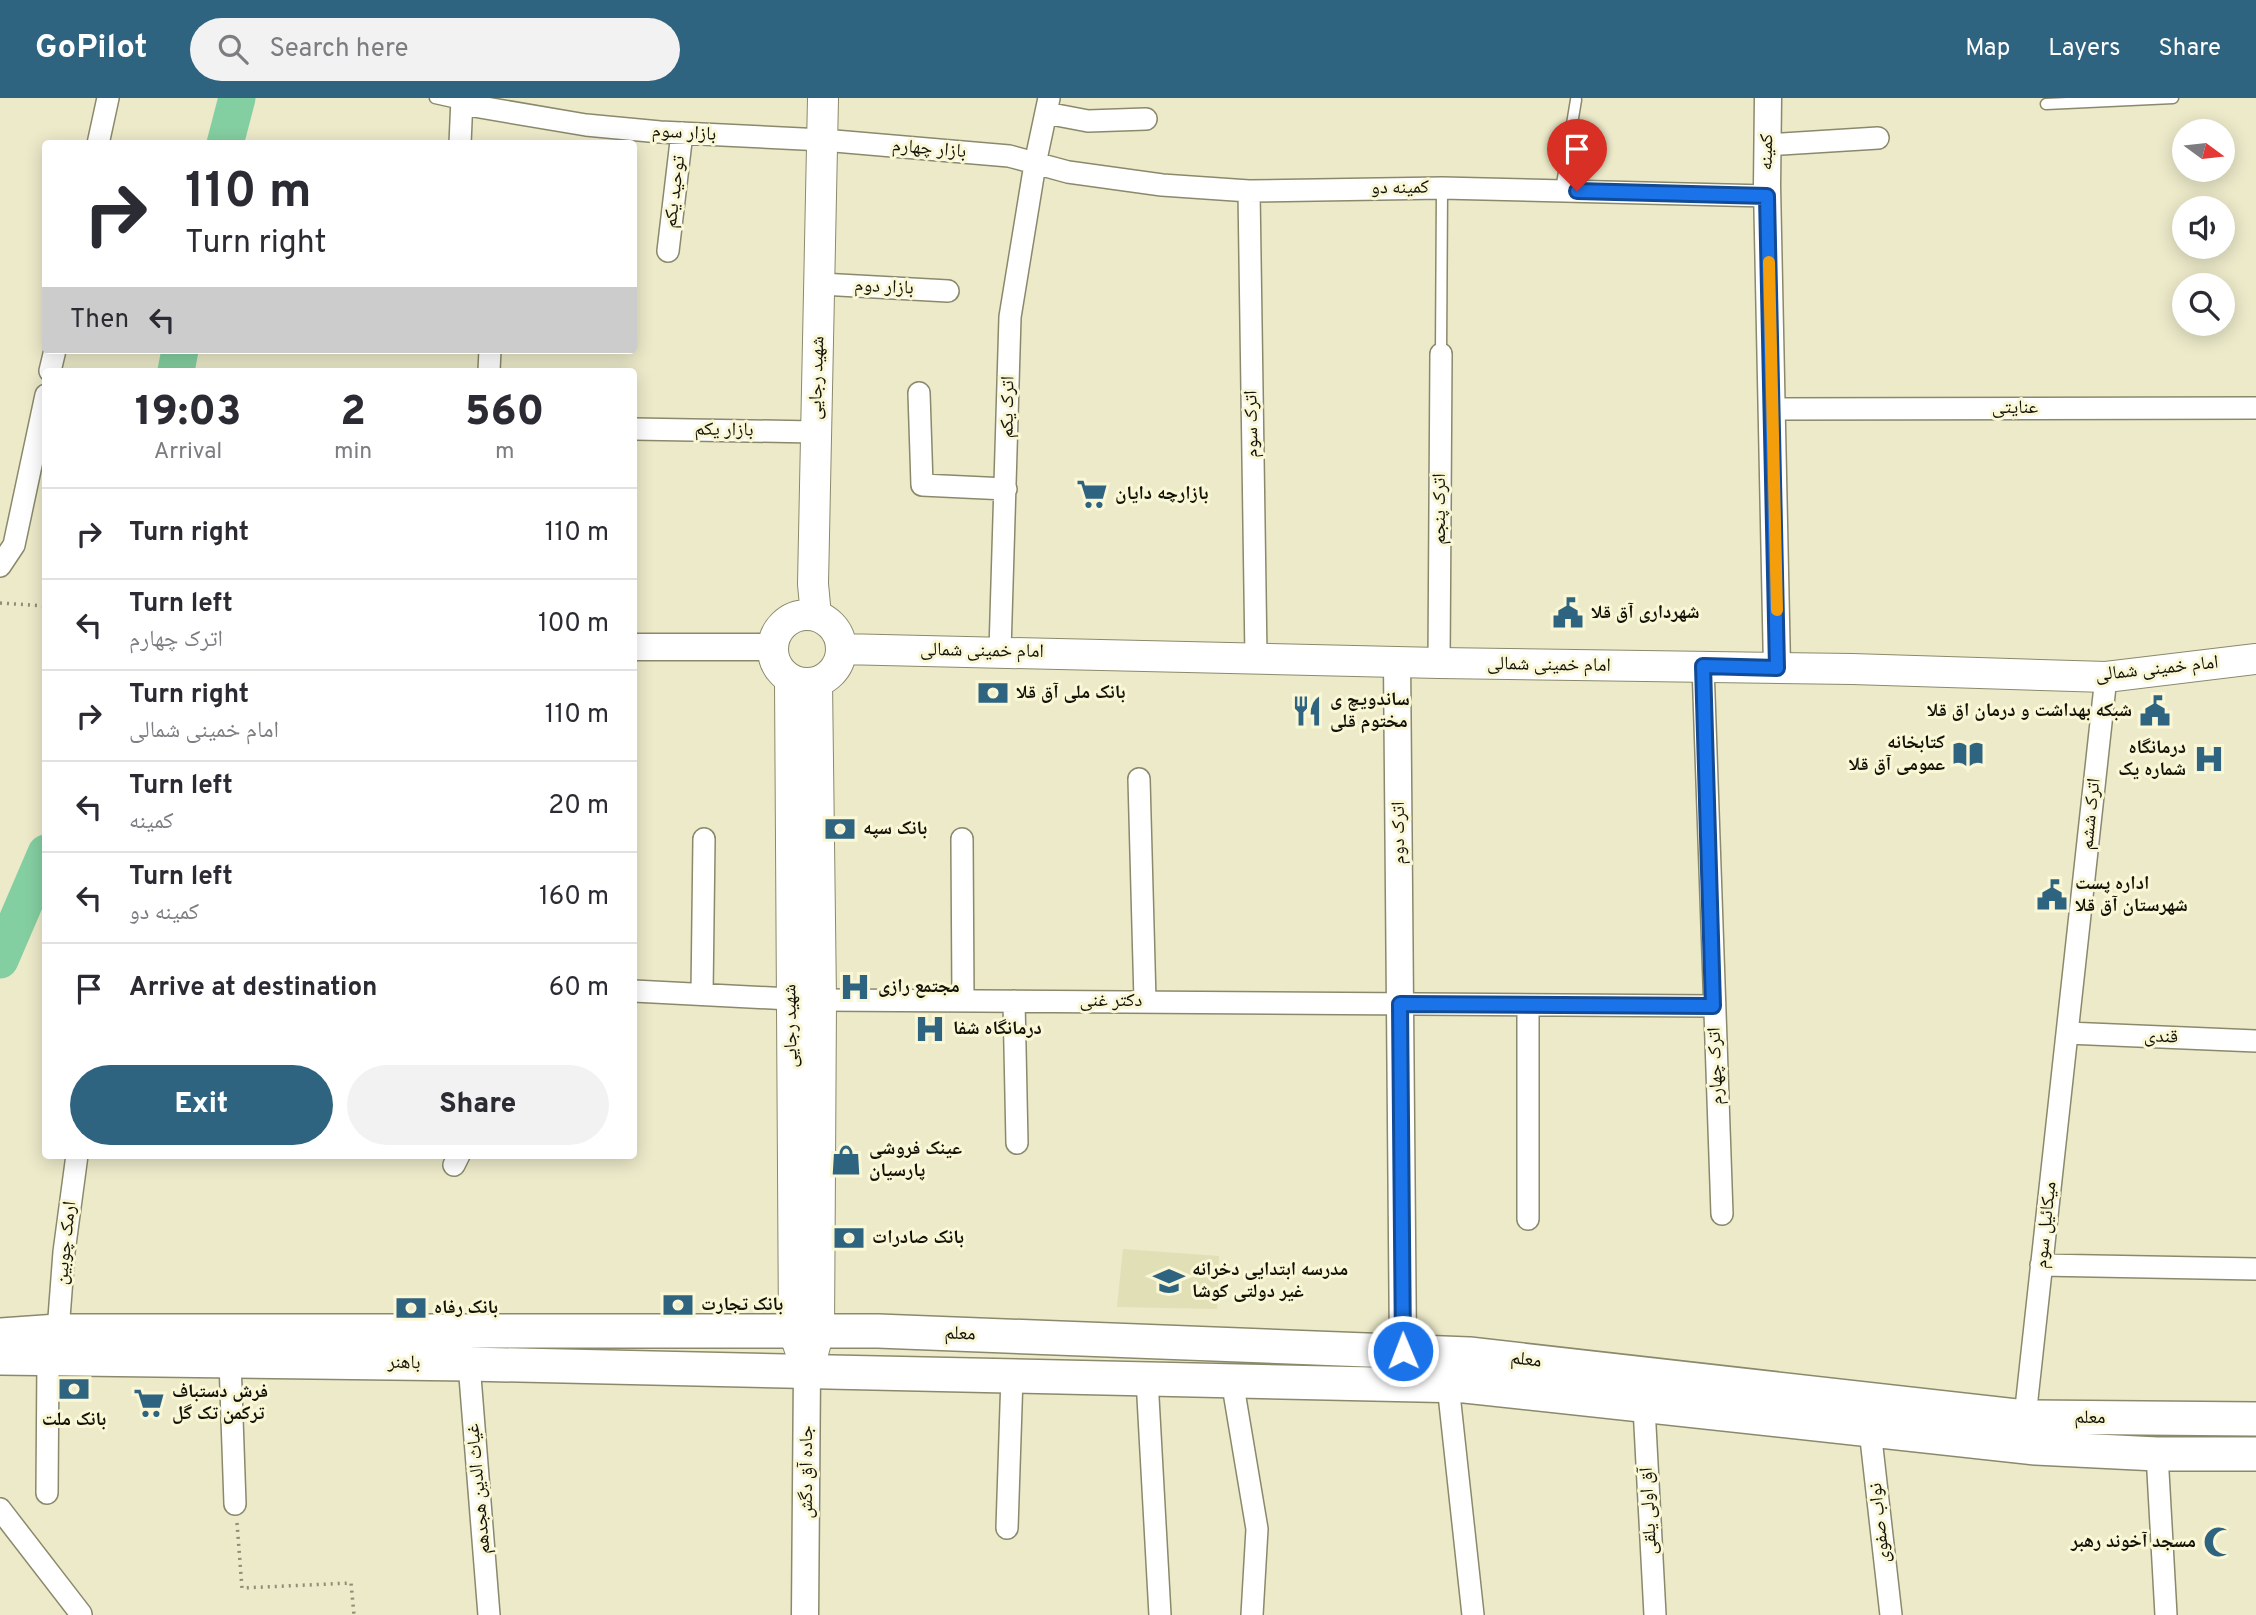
<!DOCTYPE html>
<html lang="en">
<head>
<meta charset="utf-8">
<style>
	:root { --surface:#fff; --page:#f2f2f3; --text:#2b2b33; --muted:#7c7c81; --line:#e1e1e2; --accent:#2f6480 }
	body { margin:0; font-family:Overpass,"Noto Naskh Arabic",sans-serif; background:var(--page); color:var(--text); height:100vh; display:flex; flex-direction:column; font-size:26px; white-space:nowrap }
	* { box-sizing:border-box; margin:0 }
	p { font-size:23px; color:var(--muted) }
	.icon { flex:none; width:38px; height:38px; fill:none; stroke:currentColor; stroke-width:2; stroke-linecap:round; stroke-linejoin:round }
	.map { position:relative; flex:1; overflow:hidden }
	.sheet { position:absolute; left:42px; top:270px; width:595px; height:791px; display:flex; flex-direction:column; background:var(--surface); border-radius:7px; box-shadow:0 4px 18px #0003 }
	.sheet>* { flex:none }
	.banner { position:absolute; left:42px; top:42px; width:595px; height:214px; border-radius:7px; box-shadow:0 4px 18px #0003; background:#fff; color:var(--text); overflow:hidden }
	.needle { width:46px; rotate:105deg }
	.controls { position:absolute; left:2172px; top:21px; display:grid; gap:14px }
	.controls a { display:grid; place-items:center; width:63px; height:63px; border-radius:50%; background:var(--surface); box-shadow:0 4px 18px #0003; font-size:35px }
	.pin { position:absolute; display:grid; place-items:center; width:60px; height:60px; color:#fff; margin:-72px -30px; border-radius:50% 50% 50% 0; rotate:-45deg; box-shadow:0 0 7px #0007 }
	.pin .icon { rotate:45deg }
	.me { position:absolute; width:77px; margin:-38px; rotate:359deg; stroke-linejoin:round; filter:drop-shadow(0 0 5px #0008) }
	.turn { display:flex; align-items:center; gap:24px; height:147px; padding:0 28px; font-size:32px }
	.turn .icon { width:91px; height:91px; stroke-width:2.5 }
	.turn b { display:block; font-size:49px; line-height:60px }
	.then { display:flex; align-items:center; height:66px; padding:0 28px; background:#0003; gap:14px; font-size:26px }
	.eta { display:flex; justify-content:space-evenly; align-items:center; height:119px; text-align:center }
	.eta b { font-size:42px; font-weight:800; line-height:49px }
	.primary-button { display:flex; gap:14px; margin-top:auto; padding:14px 28px }
	.primary-button a { flex:1; height:80px; border-radius:42px; background:var(--accent); color:#fff; font-size:28px; font-weight:800; line-height:80px; text-align:center }
	.primary-button a+a { background:var(--page); color:var(--text) }
	ul { padding:0; list-style:none }
	li { display:flex; align-items:center; gap:21px; height:91px; padding:0 28px; border-top:2px solid var(--line) }
	li div { flex:1 }
	li b { display:block; font-size:26px }
	li em { font-style:normal }
	header { display:flex; align-items:center; gap:42px; box-sizing:border-box; height:98px; padding:0 35px; background:var(--accent); color:#fff }
	header strong { font-size:33px }
	nav { display:flex; gap:38px; margin-inline-start:auto; font-size:24px }
	.search { width:490px; height:63px; background:var(--page); display:flex; align-items:center; gap:18px; box-sizing:border-box; padding:0 24px; border-radius:38px; color:var(--muted); font-size:26px }
	.map>svg:first-child { display:block }
	.built { fill:#e1dfb6 }
	.lines { fill:none; stroke-linecap:round; stroke-linejoin:round }
	.river { stroke:#84cfa1; stroke-width:37 }
	.service-casing { stroke:#8b896b; stroke-width:13 }
	.minor-casing { stroke:#8b896b; stroke-width:24 }
	.tertiary-casing { stroke:#8b896b; stroke-width:29 }
	.secondary-casing { stroke:#8b896b; stroke-width:32 }
	.primary-casing { stroke:#8b896b; stroke-width:36 }
	.path { stroke:#8e8d75; stroke-width:3.5; stroke-dasharray:2 5; stroke-linecap:butt }
	.service { stroke:#fff; stroke-width:10 }
	.minor { stroke:#fff; stroke-width:21 }
	.tertiary { stroke:#fff; stroke-width:26 }
	.secondary { stroke:#fff; stroke-width:30 }
	.primary { stroke:#fff; stroke-width:33 }
	.route-casing { stroke:#114b97; stroke-width:18 }
	.route { stroke:#1a73e8; stroke-width:12 }
	.slow { stroke:#f59e0b; stroke-width:12 }
	.labels { text-anchor:middle; dominant-baseline:central; stroke-width:6; stroke-linejoin:round; paint-order:stroke }
	.street-label { font-size:19px; fill:#121106; stroke:#f9f7d6 }
	.poi-label { font-size:19px; font-weight:bold; fill:#121106; stroke:#f9f7d6; text-anchor:start }
</style>
</head>
<body>
<header>
<strong>GoPilot</strong>
<div class="search"><svg class="icon" aria-label="search" viewBox="0 0 24 24"><circle cx="10" cy="10" r="6"/><path d="M15 15l6 6"/></svg>Search here</div>
<nav><a>Map</a><a>Layers</a><a>Share</a></nav>
</header>
<div class="map">
<svg width="2256" height="1517" viewBox="0 0 2256 1517">
	<rect width="100%" height="100%" fill="#eceac9"/>
	<!-- built -->
	<path class="built" d="M1123,1151L1219,1158L1217,1211L1117,1209Z"/>
	<g class="lines">
		<!-- river -->
		<path class="river" d="M225,46L237,0
			M176,273L180,252
			M0,862L46,755"/>
		<!-- service casing -->
		<g class="service-casing">
			<path id="service" d="M435,0L462,6
				M2046,6L2173,0
				M1561,92L1576,2
				M1441,256L1442,90"/>
		</g>
		<!-- minor casing -->
		<g class="minor-casing">
			<path id="minor" d="M462,6L586,27L660,34L823,42L1009,58L1068,74L1162,87L1249,93L1442,90L1767,98
				M1046,15L1088,23L1146,21
				M98,46L108,0
				M460,46L462,0
				M1767,47L1878,40
				M1249,93L1256,559
				M668,153L682,35
				M821,186L948,193
				M50,273L55,252
				M489,273L490,252
				M919,295L922,387L1006,391
				M1774,311L2256,310
				M634,331L815,334
				M0,468L14,447L46,297
				M1000,553L1010,219L1035,66L1049,0
				M1439,565L1441,256
				M1703,568L1722,1116
				M1139,681L1145,903
				M962,741L963,902
				M634,893L790,901
				M702,896L704,741
				M821,902L1713,908
				M1014,903L1017,1045
				M1528,907V1121
				M2067,935L2256,943
				M454,1067L459,1057
				M2041,1167L2256,1171
				M58,1233L64,1154L77,1057
				M230,1263L235,1406
				M469,1266L489,1517
				M1147,1281L1160,1517
				M1232,1282L1257,1431L1252,1517
				M1448,1287L1473,1517
				M1644,1309L1655,1517
				M2025,1319L2106,579
				M1870,1332L1891,1517
				M2157,1356L2166,1517
				M47,1395L48,1260
				M0,1411L81,1516
				M1007,1430L1012,1278"/>
		</g>
		<!-- tertiary casing -->
		<g class="tertiary-casing">
			<path id="tertiary" d="M1768,0L1767,88L1777,570
				M634,549H772
				M1397,563L1403,1253
				M805,1517L807,1273"/>
		</g>
		<!-- secondary casing -->
		<g class="secondary-casing">
			<path id="secondary" d="M773 551a34 34 0 1 1 68 0a34 34 0 1 1-68 0Z
				M816,518L813,486L823,0
				M841,551L1439,565L1852,571L2106,579L2256,561
				M790,582L794,1234L807,1273
				M813,1255L819,1233L821,902L817,584"/>
		</g>
		<!-- primary casing -->
		<g class="primary-casing">
			<path id="primary" d="M0,1237L58,1233H878L1469,1256L2025,1319L2256,1321
				M0,1260L469,1266L1465,1288L2036,1350L2157,1356H2256"/>
		</g>
		<!-- path -->
		<path class="path" d="M0,505L46,508
			M237,1425L242,1490L351,1485L354,1517"/>
		<!-- service -->
		<use href="#service" class="service"/>
		<!-- minor -->
		<use href="#minor" class="minor"/>
		<!-- tertiary -->
		<use href="#tertiary" class="tertiary"/>
		<!-- secondary -->
		<use href="#secondary" class="secondary"/>
		<!-- primary -->
		<use href="#primary" class="primary"/>
	</g>
	<g class="lines">
		<!-- route casing -->
		<g class="route-casing">
			<path id="route" d="M1403,1253L1400,906L1713,908L1703,568L1777,570L1767,98L1577,93"/>
		</g>
		<!-- route -->
		<use href="#route" class="route"/>
		<!-- slow -->
		<path class="slow" d="M1769,164L1777,512"/>
	</g>
	<!-- icons -->
	<defs>
		<g id="supermarket-bare" transform="scale(2.415)"><path d="M-6-5.5h2.5l.6 2H6L4.5 2H-2.5L-4.4-4H-6ZM-1.5 3.2a1.3 1.3 0 1 0 .1 0ZM3 3.2a1.3 1.3 0 1 0 .1 0Z" fill="#2f6480" stroke="#f9f7d6" stroke-width="2.5" paint-order="stroke"/></g>
		<g id="civic-bare" transform="scale(2.415)"><path d="M-.6-6.5H3V-4.5H.6V-3L4-1V1h2V6H-6V1h2V-1L-.6-3ZM-1.2 2.5V6h2.4V2.5Z" fill="#2f6480" stroke="#f9f7d6" stroke-width="2.5" paint-order="stroke"/></g>
		<g id="bank-bare" transform="scale(2.415)"><path d="M-6-4H6V4H-6ZM0-2.3a2.3 2.3 0 1 0 0 4.6a2.3 2.3 0 1 0 0-4.6Z" fill="#2f6480" stroke="#f9f7d6" stroke-width="2.5" paint-order="stroke"/></g>
		<g id="restaurant-bare" transform="scale(2.415)"><path d="M-5-6h1v4h1v-4h1v4h1v-4h1v5L-1.5 .5V6h-2V.5L-5-1ZM5-6V6H3V1.5H1.5Q1.5-4 5-6Z" fill="#2f6480" stroke="#f9f7d6" stroke-width="2.5" paint-order="stroke"/></g>
		<g id="library-bare" transform="scale(2.415)"><path d="M-6-4Q-3-5.5-.7-3.5V5Q-3 3-6 4ZM6-4Q3-5.5 .7-3.5V5Q3 3 6 4Z" fill="#2f6480" stroke="#f9f7d6" stroke-width="2.5" paint-order="stroke"/></g>
		<g id="hospital-bare" transform="scale(2.415)"><path d="M-5-5h3v3.5h4V-5h3V5h-3V1.5h-4V5h-3Z" fill="#2f6480" stroke="#f9f7d6" stroke-width="2.5" paint-order="stroke"/></g>
		<g id="shop-bare" transform="scale(2.415)"><path d="M-5-2.5h2.3a2.7 3.5 0 0 1 5.4 0H5L5.5 6h-11ZM-1.5-2.5h3a1.5 2.3 0 0 0-3 0Z" fill="#2f6480" stroke="#f9f7d6" stroke-width="2.5" paint-order="stroke"/></g>
		<g id="school-bare" transform="scale(2.415)"><path d="M0-5L7-2L0 1L-7-2ZM-4 1L0 2.5L4 1V4Q0 6-4 4Z" fill="#2f6480" stroke="#f9f7d6" stroke-width="2.5" paint-order="stroke"/></g>
		<g id="mosque-bare" transform="scale(2.415)"><path d="M3.5-4.9A6 6 0 1 0 3.5 4.9A5 5 0 1 1 3.5-4.9Z" fill="#2f6480" stroke="#f9f7d6" stroke-width="2.5" paint-order="stroke"/></g>
	</defs>
	<g fill-rule="evenodd">
		<use href="#supermarket-bare" x="1092" y="396"/>
		<use href="#civic-bare" x="1568" y="515"/>
		<use href="#bank-bare" x="993" y="595"/>
		<use href="#restaurant-bare" x="1307" y="613"/>
		<use href="#civic-bare" x="2155" y="613"/>
		<use href="#library-bare" x="1968" y="656"/>
		<use href="#hospital-bare" x="2209" y="661"/>
		<use href="#bank-bare" x="840" y="731"/>
		<use href="#civic-bare" x="2052" y="797"/>
		<use href="#hospital-bare" x="855" y="889"/>
		<use href="#hospital-bare" x="930" y="931"/>
		<use href="#shop-bare" x="846" y="1062"/>
		<use href="#bank-bare" x="849" y="1140"/>
		<use href="#school-bare" x="1169" y="1183"/>
		<use href="#bank-bare" x="678" y="1207"/>
		<use href="#bank-bare" x="411" y="1210"/>
		<use href="#bank-bare" x="74" y="1291"/>
		<use href="#supermarket-bare" x="149" y="1305"/>
		<use href="#mosque-bare" x="2219" y="1444"/>
	</g>
	<g class="labels">
		<!-- street labels -->
		<g class="street-label">
			<text transform="translate(684 35) rotate(3)">بازار سوم</text>
			<text transform="translate(929 51) rotate(5)">بازار چهارم</text>
			<text transform="translate(1767 54) rotate(-89)">کمینه</text>
			<text transform="translate(1400 90) rotate(-1)">کمینه دو</text>
			<text transform="translate(675 94) rotate(-83)">توحید یکم</text>
			<text transform="translate(884 189) rotate(3)">بازار دوم</text>
			<text transform="translate(817 280) rotate(-88)">شهید رجایی</text>
			<text transform="translate(1008 309) rotate(-89)">اترک یکم</text>
			<text x="2015" y="310">عنایتی</text>
			<text transform="translate(1252 326) rotate(-91)">اترک سوم</text>
			<text transform="translate(724 332) rotate(1)">بازار یکم</text>
			<text transform="translate(1440 411) rotate(-90)">اترک پنجم</text>
			<text transform="translate(982 553) rotate(1)">امام خمینی شمالی</text>
			<text transform="translate(1549 567) rotate(1)">امام خمینی شمالی</text>
			<text transform="translate(2157 571) rotate(-6)">امام خمینی شمالی</text>
			<text transform="translate(2091 716) rotate(-84)">اترک ششم</text>
			<text transform="translate(1399 735) rotate(-90)">اترک دوم</text>
			<text x="1111" y="903">دکتر غنی</text>
			<text transform="translate(791 928) rotate(-91)">شهید رجایی</text>
			<text transform="translate(2161 939) rotate(2)">قندی</text>
			<text transform="translate(1716 968) rotate(-92)">اترک چهارم</text>
			<text transform="translate(2046 1127) rotate(-84)">میکائیل سوم</text>
			<text transform="translate(66 1145) rotate(-84)">ارمک چوبین</text>
			<text transform="translate(960 1236) rotate(2)">معلم</text>
			<text transform="translate(1526 1262) rotate(7)">معلم</text>
			<text transform="translate(404 1265) rotate(1)">باهنر</text>
			<text transform="translate(2090 1320) rotate(1)">معلم</text>
			<text transform="translate(807 1374) rotate(-90)">جاده آق دگش</text>
			<text transform="translate(479 1391) rotate(-95)">غیاث الدین هجدهم</text>
			<text transform="translate(1649 1413) rotate(-93)">آق اولی یلقی</text>
			<text transform="translate(1880 1425) rotate(-96)">نواب صفوی</text>
		</g>
		<!-- poi labels -->
		<g class="poi-label">
			<text x="1115" y="396">بازارچه دایان</text>
			<text x="1591" y="515">شهرداری آق قلا</text>
			<text x="1016" y="595">بانک ملی آق قلا</text>
			<text x="1330" y="602">ساندویچ ی<tspan x="1330" dy="22">مختوم قلی</tspan></text>
			<text x="2132" y="613" text-anchor="end">شبکه بهداشت و درمان اق قلا</text>
			<text x="1945" y="645" text-anchor="end">کتابخانه<tspan x="1945" dy="22">عمومی آق قلا</tspan></text>
			<text x="2186" y="650" text-anchor="end">درمانگاه<tspan x="2186" dy="22">شماره یک</tspan></text>
			<text x="863" y="731">بانک سپه</text>
			<text x="2075" y="786">اداره پست<tspan x="2075" dy="22">شهرستان آق قلا</tspan></text>
			<text x="878" y="889">مجتمع رازی</text>
			<text x="953" y="931">درمانگاه شفا</text>
			<text x="869" y="1051">عینک فروشی<tspan x="869" dy="22">پارسیان</tspan></text>
			<text x="872" y="1140">بانک صادرات</text>
			<text x="1192" y="1172">مدرسه ابتدایی دخرانه<tspan x="1192" dy="22">غیر دولتی کوشا</tspan></text>
			<text x="701" y="1207">بانک تجارت</text>
			<text x="434" y="1210">بانک رفاه</text>
			<text x="172" y="1294">فرش دستباف<tspan x="172" dy="22">ترکمن تک گل</tspan></text>
			<text x="74" y="1322" text-anchor="middle">بانک ملت</text>
			<text x="2196" y="1444" text-anchor="end">مسجد آخوند رهبر</text>
		</g>
	</g>
</svg>
<div class="controls">
<a><svg class="needle" viewBox="-14 -14 28 28"><path d="M0-13l5 13h-10z" fill="#e53935"/><path d="M0 13l5-13h-10z" fill="#7c7c81"/></svg></a>
<a><svg class="icon" aria-label="sound" viewBox="0 0 24 24"><path d="M4 9h4l5-4v14l-5-4H4zM17 9q2 3 0 6"/></svg></a>
<a><svg class="icon" aria-label="search" viewBox="0 0 24 24"><circle cx="10" cy="10" r="6"/><path d="M15 15l6 6"/></svg></a>
</div>
<div class="pin" style="left:1577px;top:93px;background:#d93025"><svg class="icon" aria-label="arrive" viewBox="0 0 24 24"><path d="M6 21V4h12l-3 4 3 4H6"/></svg></div>
<svg class="me" style="left:1403px;top:1253px" viewBox="-20 -20 40 40"><circle r="17" fill="#1a73e8" stroke="#fff" stroke-width="3"/><path d="M0-11L8 9 0 5-8 9z" fill="#fff"/></svg>
<div class="banner">
<div class="turn"><svg class="icon" aria-label="right" viewBox="0 0 24 24"><path d="M7 20v-9h11M14 6l5 5-5 5"/></svg><div><b>110 m</b>Turn right</div></div>
<div class="then">Then<svg class="icon" aria-label="left" viewBox="0 0 24 24"><path d="M17 20v-9H6M10 6l-5 5 5 5"/></svg></div>
</div>
<section class="sheet">
<div class="eta">
<div><b>19:03</b><p>Arrival</p></div>
<div><b>2</b><p>min</p></div>
<div><b>560</b><p>m</p></div>
</div>
<ul>
<li><svg class="icon" aria-label="right" viewBox="0 0 24 24"><path d="M7 20v-9h11M14 6l5 5-5 5"/></svg><div><b>Turn right</b></div><em>110 m</em></li>
<li><svg class="icon" aria-label="left" viewBox="0 0 24 24"><path d="M17 20v-9H6M10 6l-5 5 5 5"/></svg><div><b>Turn left</b><p>اترک چهارم</p></div><em>100 m</em></li>
<li><svg class="icon" aria-label="right" viewBox="0 0 24 24"><path d="M7 20v-9h11M14 6l5 5-5 5"/></svg><div><b>Turn right</b><p>امام خمینی شمالی</p></div><em>110 m</em></li>
<li><svg class="icon" aria-label="left" viewBox="0 0 24 24"><path d="M17 20v-9H6M10 6l-5 5 5 5"/></svg><div><b>Turn left</b><p>کمینه</p></div><em>20 m</em></li>
<li><svg class="icon" aria-label="left" viewBox="0 0 24 24"><path d="M17 20v-9H6M10 6l-5 5 5 5"/></svg><div><b>Turn left</b><p>کمینه دو</p></div><em>160 m</em></li>
<li><svg class="icon" aria-label="arrive" viewBox="0 0 24 24"><path d="M6 21V4h12l-3 4 3 4H6"/></svg><div><b>Arrive at destination</b></div><em>60 m</em></li>
</ul>
<div class="primary-button"><a>Exit</a><a>Share</a></div>
</section>
</div>
</body>
</html>
